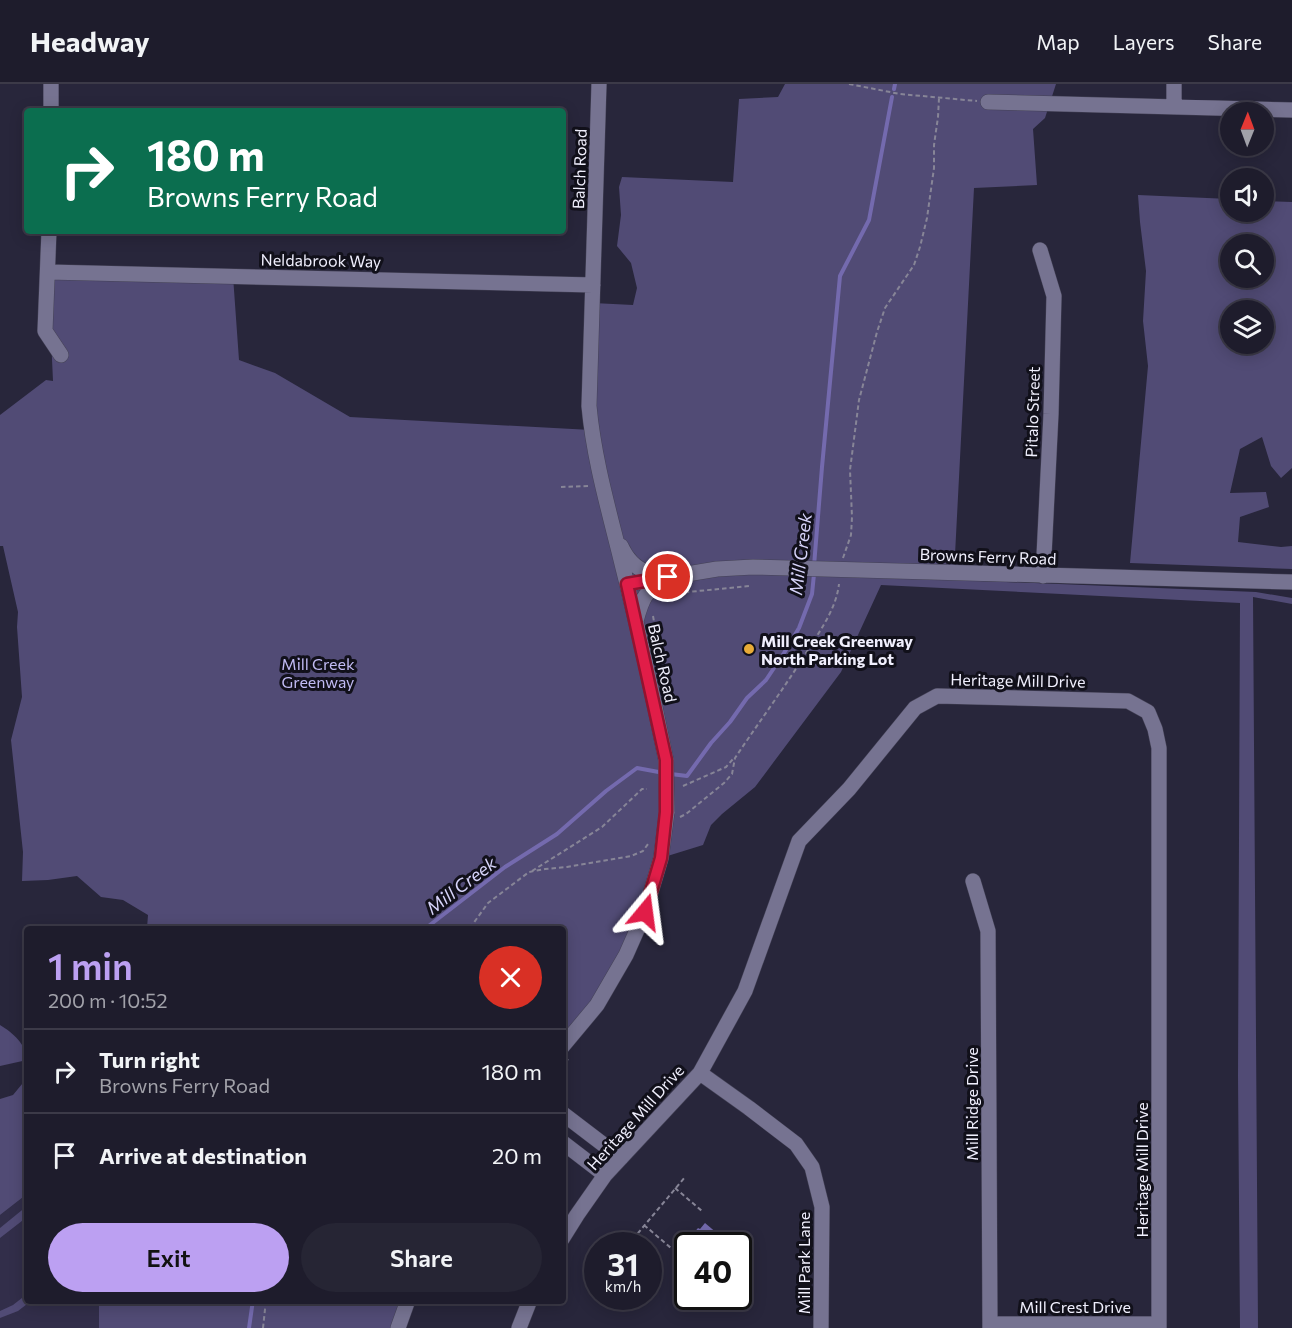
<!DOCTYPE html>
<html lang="en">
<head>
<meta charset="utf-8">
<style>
	:root { --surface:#1e1c2c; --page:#262534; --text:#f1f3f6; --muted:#a1a1a9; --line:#3c3a48; --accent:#bca0f2 }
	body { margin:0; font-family:Commissioner,sans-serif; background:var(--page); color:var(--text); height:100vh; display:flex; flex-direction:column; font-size:22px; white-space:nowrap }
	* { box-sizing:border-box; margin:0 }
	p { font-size:20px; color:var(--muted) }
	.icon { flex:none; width:33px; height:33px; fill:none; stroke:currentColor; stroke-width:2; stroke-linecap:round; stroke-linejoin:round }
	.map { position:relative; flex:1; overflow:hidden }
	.sheet { position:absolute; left:24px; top:842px; width:542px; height:378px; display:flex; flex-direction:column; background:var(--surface); border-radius:6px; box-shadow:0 3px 15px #0003,0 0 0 2px var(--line) }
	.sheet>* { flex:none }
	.banner { position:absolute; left:24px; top:24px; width:542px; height:126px; border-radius:6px; box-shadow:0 3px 15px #0003,0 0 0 2px var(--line); background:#0b6e4f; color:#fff; overflow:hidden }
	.needle { width:39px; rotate:1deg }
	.controls { position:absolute; left:1220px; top:18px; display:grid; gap:12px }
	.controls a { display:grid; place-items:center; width:54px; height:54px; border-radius:50%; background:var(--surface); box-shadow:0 3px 15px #0003,0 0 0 2px var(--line); font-size:30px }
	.speed { position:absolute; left:584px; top:1148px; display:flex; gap:12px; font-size:30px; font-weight:700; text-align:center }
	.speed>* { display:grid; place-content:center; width:78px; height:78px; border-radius:50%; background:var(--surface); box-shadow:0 3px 15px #0003,0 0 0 2px var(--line); line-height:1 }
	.speed small { font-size:15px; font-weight:400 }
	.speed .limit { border:3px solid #111; border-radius:9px; background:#fff; color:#111 }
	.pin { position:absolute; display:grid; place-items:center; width:51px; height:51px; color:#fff; margin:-26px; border:3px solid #fff; border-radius:50%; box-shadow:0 2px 6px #0007 }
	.me { position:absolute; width:66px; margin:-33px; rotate:16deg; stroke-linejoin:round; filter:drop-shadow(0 0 4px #0008) }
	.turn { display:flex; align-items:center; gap:21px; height:126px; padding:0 24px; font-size:27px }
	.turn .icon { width:78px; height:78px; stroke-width:2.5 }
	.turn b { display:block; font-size:42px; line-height:51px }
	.round { display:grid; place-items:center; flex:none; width:63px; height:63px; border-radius:32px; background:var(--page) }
	.overview { display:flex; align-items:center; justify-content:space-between; height:102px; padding:0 24px }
	h1 { font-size:36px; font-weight:600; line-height:45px; color:var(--accent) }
	.primary-button { display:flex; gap:12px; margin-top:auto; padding:12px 24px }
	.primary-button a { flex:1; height:69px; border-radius:36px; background:var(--accent); color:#111; font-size:24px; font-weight:600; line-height:69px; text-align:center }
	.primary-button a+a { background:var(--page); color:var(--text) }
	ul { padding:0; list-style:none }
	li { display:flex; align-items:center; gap:18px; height:84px; padding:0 24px; border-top:2px solid var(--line) }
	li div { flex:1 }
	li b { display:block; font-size:22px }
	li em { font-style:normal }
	header { display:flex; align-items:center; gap:36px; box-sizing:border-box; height:84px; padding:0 30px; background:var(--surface); border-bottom:2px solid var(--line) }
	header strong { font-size:28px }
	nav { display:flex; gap:33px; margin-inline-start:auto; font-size:21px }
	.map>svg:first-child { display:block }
	.built { fill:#322e4a }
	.green { fill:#514b75; fill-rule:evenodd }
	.water { fill:#746aae }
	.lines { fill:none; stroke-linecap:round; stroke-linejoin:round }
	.stream { stroke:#746aae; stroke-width:4 }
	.minor-casing { stroke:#444256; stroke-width:16 }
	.path { stroke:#878597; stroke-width:2; stroke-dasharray:4.5 3; stroke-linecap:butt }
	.minor { stroke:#767391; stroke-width:15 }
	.minor-bridge-casing { stroke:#444256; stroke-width:16; stroke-linecap:butt }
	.minor-bridge { stroke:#767391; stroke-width:15 }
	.route-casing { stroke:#92132f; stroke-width:15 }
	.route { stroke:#e11d48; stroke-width:10 }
	.poi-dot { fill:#e8ab37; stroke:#11101a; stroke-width:2 }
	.labels { text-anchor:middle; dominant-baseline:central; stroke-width:6; stroke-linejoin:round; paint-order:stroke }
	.street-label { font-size:16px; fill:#f0effd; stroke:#11101a }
	.poi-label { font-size:16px; font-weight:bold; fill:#f0effd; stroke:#11101a; text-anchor:start }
	.park-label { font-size:16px; fill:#c1bbf4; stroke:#11101a }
	.water-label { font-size:18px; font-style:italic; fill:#d6d3f9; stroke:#11101a }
</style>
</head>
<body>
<header>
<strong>Headway</strong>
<nav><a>Map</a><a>Layers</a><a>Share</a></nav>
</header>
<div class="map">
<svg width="1292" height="1244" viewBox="0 0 1292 1244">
	<rect width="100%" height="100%" fill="#28263b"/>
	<!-- built -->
	<path class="built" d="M27,1110V1216L99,1217V1244H0V1131Z"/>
	<!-- green -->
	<path class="green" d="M785,0H1056L1045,34L1033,45L1037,101L974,104L954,490L883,493L1256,508L1292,514V520L1253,513L1258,1244H1240L1238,992L1240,519L881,501L841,588L755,703L722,730L711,741L703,761L661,774L645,828L563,963L562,844H147L148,831L123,816L101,813L77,792L48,796L22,797L23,768L11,656L22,613L17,543L18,528L3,462H0V331L46,296L53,297L48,188L233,192L239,276L275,289L350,333L591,346L593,219L633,221L637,204L631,179L617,162L621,131L619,103L622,93L733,98L739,15L778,13Z
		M1138,111L1230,115V128H1263V117L1292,118V384L1281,394L1271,382L1262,353L1240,365L1230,409L1266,408L1269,423L1240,433L1238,458L1281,463L1292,462V485L1130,479L1148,282L1143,237L1146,187L1140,138ZM1230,160H1263V194H1230ZM1230,226H1263V260H1230Z
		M0,941C12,948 27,961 27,976L0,982Z
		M27,994V1110L0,1131V1015L13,1011Z
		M27,1122V1133L0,1154V1144Z
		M27,1210V1216L31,1217L18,1227L0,1234V1227L13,1221Z
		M99,1217H408L398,1244H99Z"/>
	<!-- water -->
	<path class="water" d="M705,1139L718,1150L713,1156L714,1161H687V1167L683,1164L688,1158L687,1157L698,1144L700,1145Z"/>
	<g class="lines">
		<!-- stream -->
		<path class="stream" d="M894,5L895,0
			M814,482L822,383L840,192L869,136L892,13
			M671,690L687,692L711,659L730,638L747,614L766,596L784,569L799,544L812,510L814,490
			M426,844L505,783L557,750L606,707L637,684L664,689
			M249,1244L253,1216"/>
		<!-- minor casing -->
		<g class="minor-casing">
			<path id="minor" d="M599,0L589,322C594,377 610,430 623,484C639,547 653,612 666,676
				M1174,0V23
				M988,18L1292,26
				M51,27V0
				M49,147L45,247L61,271
				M1040,166L1054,212L1051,330L1043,492
				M48,188L593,201
				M621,462C626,473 635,484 647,488C651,490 658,489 663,490
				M627,500L717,485L753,483L1292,498
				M636,537C642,515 645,505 667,497
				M973,797L988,847L990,1244
				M562,963L597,921L626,871L645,828L661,774L667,728
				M700,989L749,1024L796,1060L812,1083L822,1123L821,1244
				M562,1029L621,1074
				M562,1058L605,1091
				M562,1155L577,1131L605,1091L700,989L745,907L799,757L849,705L915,624L937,612L1128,617L1148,628L1155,645L1159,664V1244
				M990,1240H1159
				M398,1244L408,1216
				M519,1244L530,1216"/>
		</g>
		<!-- path -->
		<path class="path" d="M849,0L900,10L977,17
			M561,403L589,402
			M843,474L851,451L852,433L850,386L859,316L877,248L885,224L914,181L920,163L927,134L934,84V61L938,33L939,14
			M670,511L678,509L749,502
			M653,532L664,594
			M683,702L726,683L733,675
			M680,733L686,730L724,699L732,690L735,674C759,638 785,603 808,566C821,545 836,525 839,500
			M532,787L602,743L642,705H647
			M470,844L488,819L529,788L545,785L567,783L631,772L643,767L648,760
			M562,982L568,975
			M675,1104L702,1127
			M644,1141L671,1164
			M628,1161L685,1093
			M263,1244L266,1216"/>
		<!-- minor -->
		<use href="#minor" class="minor"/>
		<!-- minor-bridge casing -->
		<g class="minor-bridge-casing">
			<path id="minor-bridge" d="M666,676L667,728"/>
		</g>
		<!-- minor-bridge -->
		<use href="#minor-bridge" class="minor-bridge"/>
	</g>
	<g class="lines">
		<!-- route casing -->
		<g class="route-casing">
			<path id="route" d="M645,828L661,774L666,728V676L627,500L668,493"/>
		</g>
		<!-- route -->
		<use href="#route" class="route"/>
	</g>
	<!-- markers -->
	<circle class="poi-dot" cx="749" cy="565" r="6"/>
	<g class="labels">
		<!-- street labels -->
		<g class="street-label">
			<text transform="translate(579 85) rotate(-88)">Balch Road</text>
			<text transform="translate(321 176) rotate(1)">Neldabrook Way</text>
			<text transform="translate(1032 328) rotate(-88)">Pitalo Street</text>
			<text transform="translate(988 472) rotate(2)">Browns Ferry Road</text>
			<text transform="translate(663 579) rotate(77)">Balch Road</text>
			<text transform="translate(1018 596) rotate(1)">Heritage Mill Drive</text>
			<text transform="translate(971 1020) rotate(-90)">Mill Ridge Drive</text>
			<text transform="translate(635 1033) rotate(-48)">Heritage Mill Drive</text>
			<text transform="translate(1141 1086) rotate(-90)">Heritage Mill Drive</text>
			<text transform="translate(803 1179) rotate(-90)">Mill Park Lane</text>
			<text x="1075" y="1222">Mill Crest Drive</text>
		</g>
		<!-- poi labels -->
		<g class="poi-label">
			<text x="761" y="556">Mill Creek Greenway<tspan x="761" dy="18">North Parking Lot</tspan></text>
		</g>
		<!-- park labels -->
		<g class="park-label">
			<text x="318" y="579">Mill Creek<tspan x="318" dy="18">Greenway</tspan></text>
		</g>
		<!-- water labels -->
		<g class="water-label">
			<text transform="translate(800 470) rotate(-83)">Mill Creek</text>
			<text transform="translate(461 801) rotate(-37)">Mill Creek</text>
		</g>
	</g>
</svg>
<div class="controls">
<a><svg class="needle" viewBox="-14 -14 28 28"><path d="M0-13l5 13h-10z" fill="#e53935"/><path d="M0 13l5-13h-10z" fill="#a1a1a9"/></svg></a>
<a><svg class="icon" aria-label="sound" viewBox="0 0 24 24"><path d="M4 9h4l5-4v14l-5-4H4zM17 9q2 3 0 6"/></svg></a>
<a><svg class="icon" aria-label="search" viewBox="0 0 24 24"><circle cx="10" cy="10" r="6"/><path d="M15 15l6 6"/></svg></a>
<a><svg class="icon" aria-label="layers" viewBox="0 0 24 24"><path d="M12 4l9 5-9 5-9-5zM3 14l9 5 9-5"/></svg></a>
</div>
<div class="speed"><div>31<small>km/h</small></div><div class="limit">40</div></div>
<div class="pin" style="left:668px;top:493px;background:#d93025"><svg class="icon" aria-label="arrive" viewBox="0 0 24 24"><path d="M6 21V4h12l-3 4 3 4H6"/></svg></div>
<svg class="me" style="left:645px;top:828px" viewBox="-20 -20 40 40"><path d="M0-17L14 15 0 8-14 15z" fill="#e11d48" stroke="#fff" stroke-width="4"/></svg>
<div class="banner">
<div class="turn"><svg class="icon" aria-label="right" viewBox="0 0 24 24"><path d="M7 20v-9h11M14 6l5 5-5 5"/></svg><div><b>180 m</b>Browns Ferry Road</div></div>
</div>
<section class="sheet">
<div class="overview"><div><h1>1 min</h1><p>200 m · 10:52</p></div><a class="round" style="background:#d93025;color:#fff"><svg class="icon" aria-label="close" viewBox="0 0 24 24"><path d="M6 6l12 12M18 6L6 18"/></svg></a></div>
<ul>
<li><svg class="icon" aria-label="right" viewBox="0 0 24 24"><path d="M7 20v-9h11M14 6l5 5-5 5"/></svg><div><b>Turn right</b><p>Browns Ferry Road</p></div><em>180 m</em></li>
<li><svg class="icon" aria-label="arrive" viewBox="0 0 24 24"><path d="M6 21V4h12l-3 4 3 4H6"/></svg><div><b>Arrive at destination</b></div><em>20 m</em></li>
</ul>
<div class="primary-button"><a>Exit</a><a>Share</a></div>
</section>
</div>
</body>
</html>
